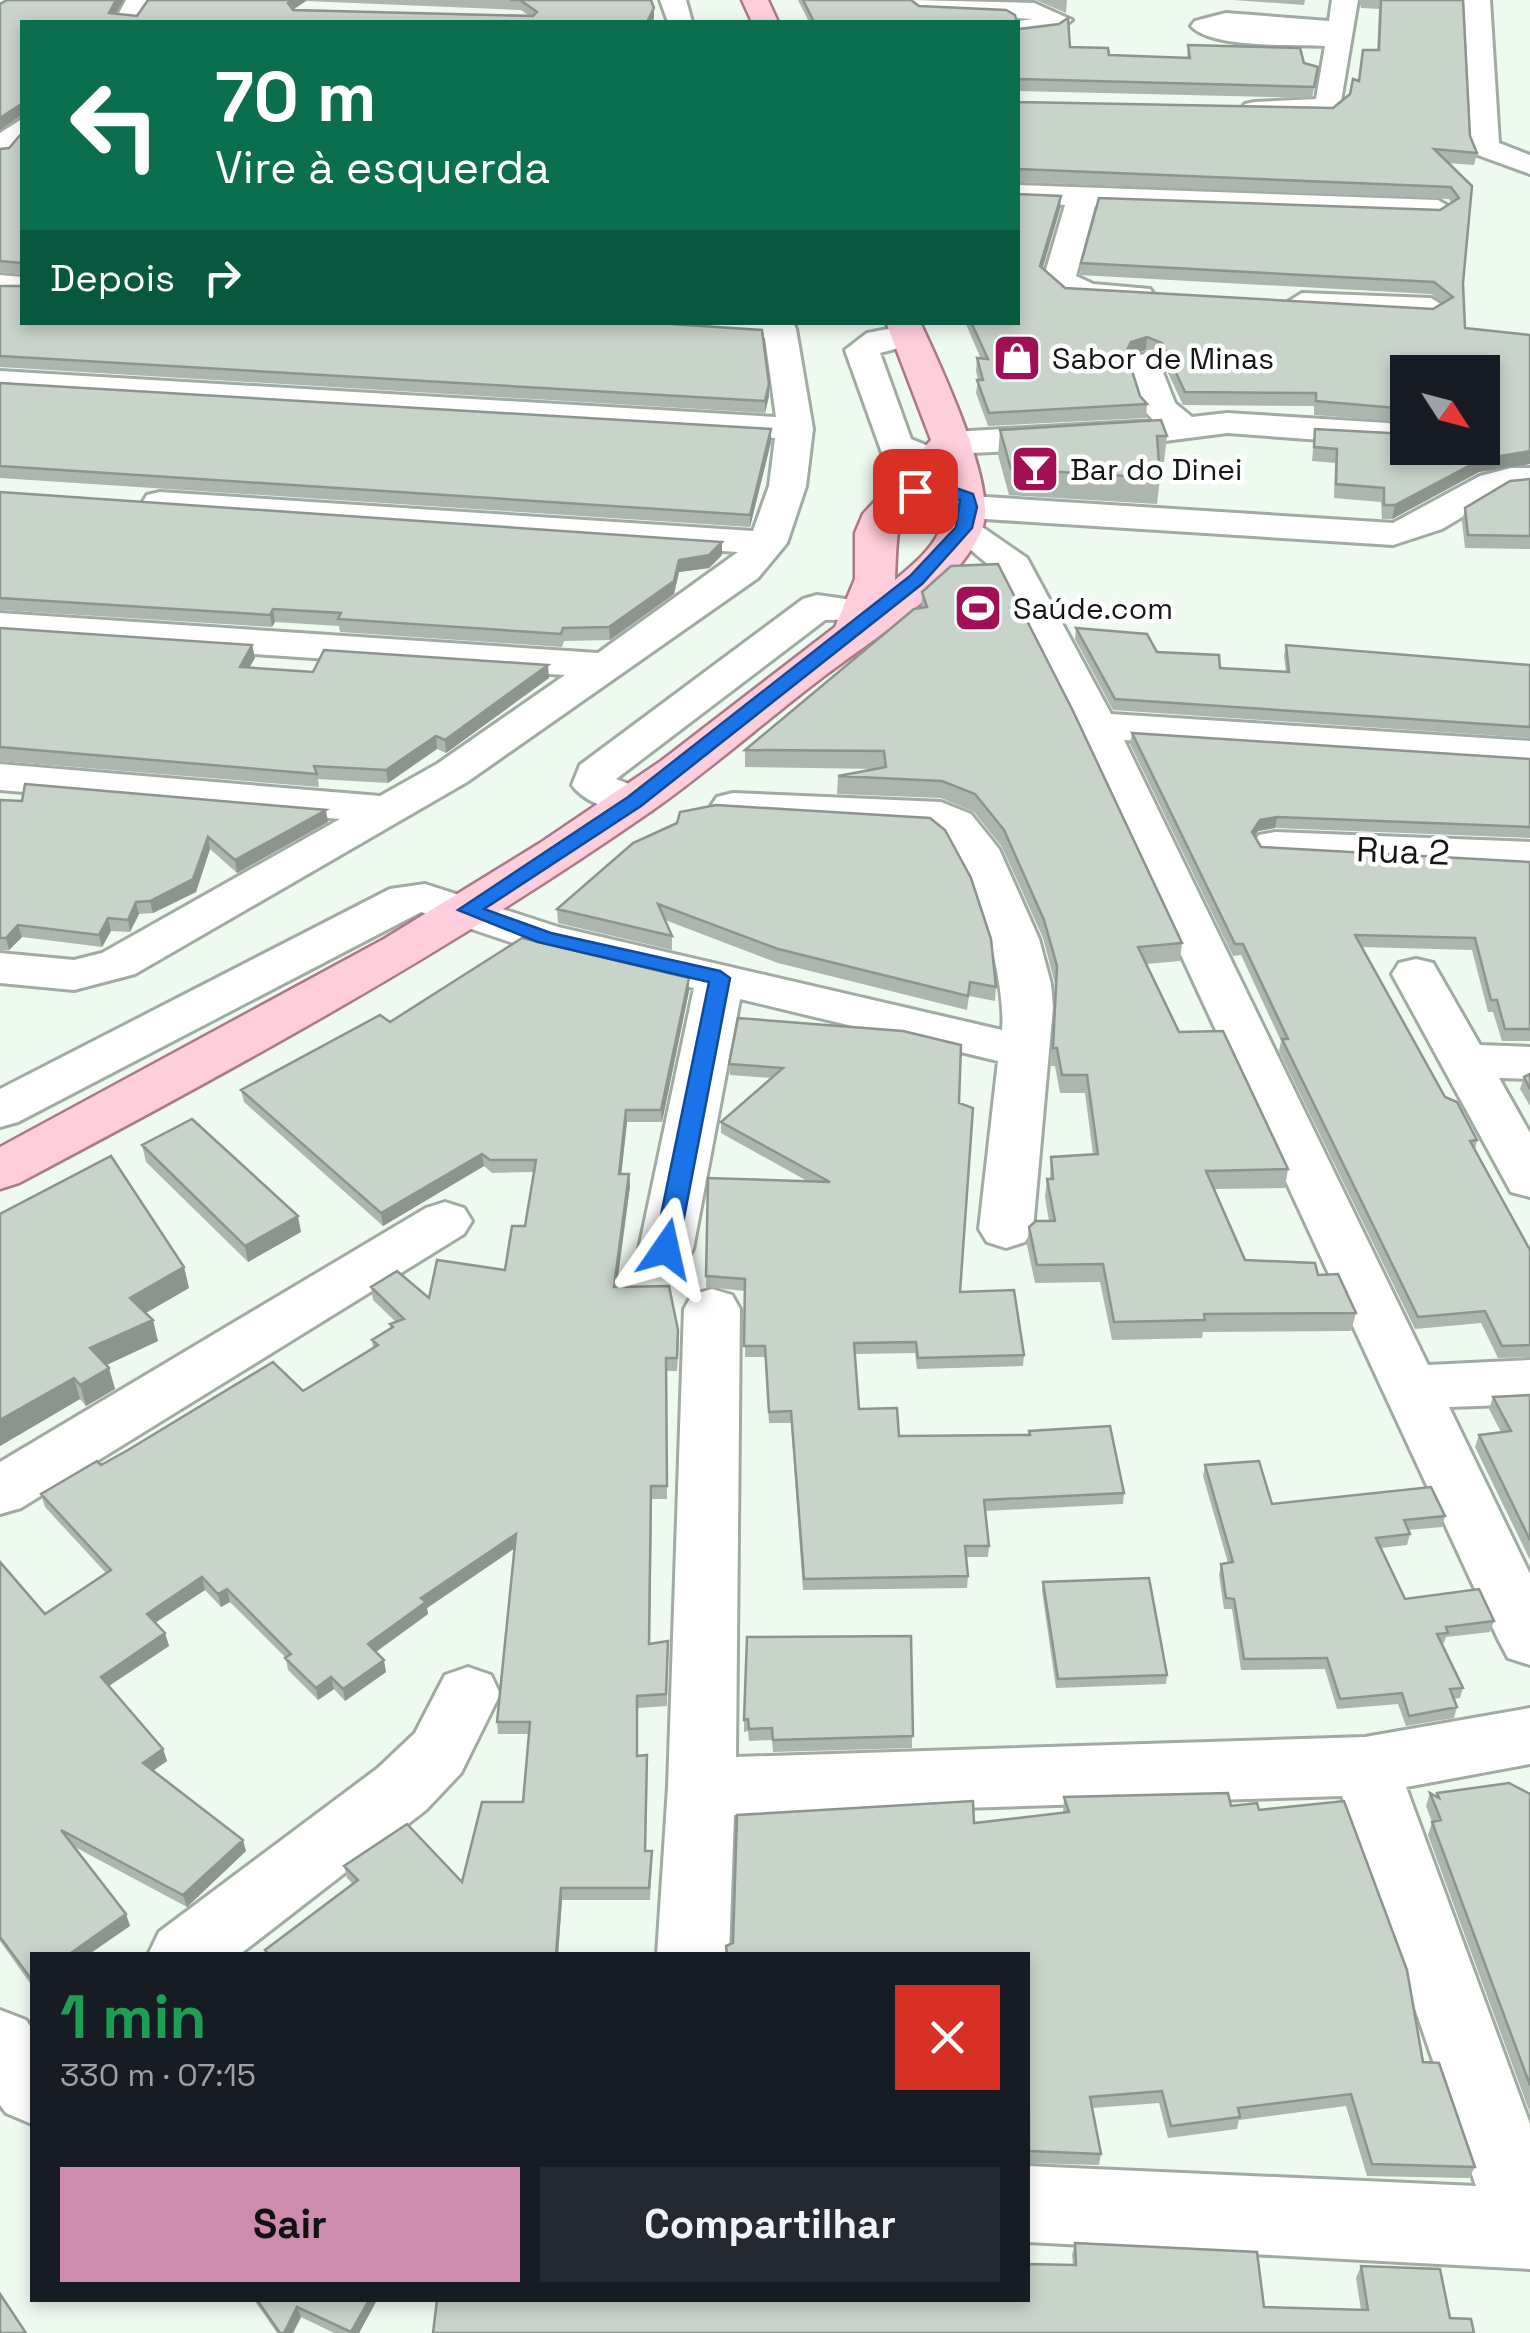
<!DOCTYPE html>
<html lang="pt">
<head>
<meta charset="utf-8">
<style>
	:root { --surface:#171b24; --page:#242831; --text:#f1f3f6; --muted:#9ea1a6; --accent:#cd8cae }
	body { margin:0; font-family:"Space Grotesk",sans-serif; background:var(--page); color:var(--text); height:100vh; display:flex; flex-direction:column; font-size:38px; white-space:nowrap }
	* { box-sizing:border-box; margin:0 }
	p { font-size:32px; color:var(--muted) }
	.icon { flex:none; width:55px; height:55px; fill:none; stroke:currentColor; stroke-width:2; stroke-linecap:round; stroke-linejoin:round }
	.map { position:relative; flex:1; overflow:hidden }
	.side { position:absolute; left:30px; top:1952px; width:1000px; height:350px; display:flex; flex-direction:column; background:var(--surface); border-radius:0px; box-shadow:0 5px 15px #0003 }
	.side>* { flex:none }
	.guide { position:absolute; left:20px; top:20px; width:1000px; height:305px; border-radius:0px; box-shadow:0 5px 15px #0003; background:#0b6e4f; color:#fff; overflow:hidden }
	.needle { width:65px; rotate:126deg }
	.controls { position:absolute; left:1390px; top:355px; display:grid; gap:20px }
	.controls a { display:grid; place-items:center; width:110px; height:110px; border-radius:0px; background:var(--surface); box-shadow:0 5px 15px #0003; font-size:50px }
	.pin { position:absolute; display:grid; place-items:center; width:85px; height:85px; color:#fff; margin:-42px; border-radius:20px; box-shadow:0 5px 15px #0006 }
	.me { position:absolute; width:110px; margin:-55px; rotate:11deg; stroke-linejoin:round; filter:drop-shadow(0 0 8px #0008) }
	.turn { display:flex; align-items:center; gap:35px; height:210px; padding:0 30px; font-size:45px }
	.turn .icon { width:130px; height:130px; stroke-width:2.5 }
	.turn b { display:block; font-size:70px; line-height:85px }
	.then { display:flex; align-items:center; height:95px; padding:0 30px; background:#0003; gap:20px; font-size:38px }
	.round { display:grid; place-items:center; flex:none; width:105px; height:105px; border-radius:0px; background:var(--page) }
	.summary { display:flex; align-items:center; justify-content:space-between; height:170px; padding:0 30px }
	h1 { font-size:60px; font-weight:700; line-height:75px; color:#1e9e55 }
	.action { display:flex; gap:20px; margin-top:auto; padding:20px 30px }
	.action a { flex:1; height:115px; border-radius:0px; background:var(--accent); color:#111; font-size:40px; font-weight:700; line-height:115px; text-align:center }
	.action a+a { background:var(--page); color:var(--text) }
	.map>svg:first-child { display:block }
	.lines { fill:none; stroke-linecap:round; stroke-linejoin:round }
	.minor-casing { stroke:#a0aba2; stroke-width:6 }
	.major-casing { stroke:#ab7987; stroke-width:5 }
	.minor { fill:#fff; fill-rule:evenodd }
	.major { fill:#fecedc; fill-rule:evenodd }
	.wall { fill:#acb5ae; fill-rule:evenodd }
	.shaded-wall { fill:#8c948d }
	.building { fill:#c8d3ca; stroke:#8c948d; stroke-width:2.5 }
	.route { fill:#1a73e8; stroke:#114b97; stroke-width:2.5 }
	.labels { text-anchor:middle; dominant-baseline:central; stroke-width:9; stroke-linejoin:round; paint-order:stroke }
	.far-poi-label { font-size:30px; fill:#141815; stroke:#fff; text-anchor:start }
	.street-label { font-size:35px; fill:#141815; stroke:#fff }
</style>
</head>
<body>
<div class="map">
<svg width="1530" height="2333" viewBox="0 0 1530 2333">
	<rect width="100%" height="100%" fill="#eef9f0"/>
	<g class="lines">
		<!-- minor casing -->
		<g class="minor-casing">
			<path id="minor" d="M0,0H18L0,12Z
				M126,0H152L139,22H114Z
				M660,0H686L692,22H668Z
				M910,0L1034,3L1072,20L1058,31L1018,36V22H1009L1033,19L919,13L910,10L906,5Z
				M1332,0H1358L1339,113L1245,116L1241,110L1245,104L1255,102L1316,99L1325,46C1293,44 1212,49 1191,26L1195,21L1226,13L1329,21Z
				M1464,0H1490L1499,143L1530,155V174L1475,154L1471,148Z
				M22,119V142L10,155L0,158V133Z
				M1018,185L1438,200L1453,209L1438,218L1095,206L1076,276L1093,284L1150,289L1155,296C1140,318 1058,301 1043,280L1065,205L1018,203Z
				M0,275L22,277V295H0Z
				M1302,293L1431,298L1447,308L1431,318L1291,310L1286,303Z
				M656,322H793L796,329L813,429L806,486L787,543L758,578L467,782L135,974L74,990L0,983V953L74,960L102,953L340,819L0,790V764L380,796L437,764L565,675L0,637V613L598,653L738,552L160,514L147,511L142,503L147,495L160,492L753,531L769,486L775,438L0,391V371L776,417L765,338L672,332Z
				M909,325L921,328L925,335L921,342L880,353L911,439L943,452L948,460L943,468H917L882,453L845,350L867,333Z
				M1145,354L1157,357L1175,403L1192,417L1227,413L1388,423L1400,427L1406,434L1400,441L1388,445L1227,433L1134,445L951,454L938,451L933,443L938,435L951,432L1154,421L1142,408L1128,364L1133,357Z
				M1511,468H1530V490L1506,491L1442,529L1393,545L969,518L1027,558L1111,714L1530,741V767L1124,740L1428,1365L1530,1360V1404L1449,1407L1530,1574V1665L1508,1658L1498,1639L1075,726L997,572L945,528L951,520L964,517L951,507L956,499L969,496L1393,523L1480,476Z
				M817,595L874,603L880,611L874,619L825,620L616,779L651,793L657,802L651,811C627,817 587,806 572,785L580,765L803,599Z
				M733,793L941,802L971,814L999,849L1039,939L1051,984L1053,1007L1033,1229L1025,1242L1006,1248L987,1242L979,1229L998,1061L740,999L693,1249L685,1263L666,1268L647,1263L639,1249L694,988L528,948L421,912L18,1122L0,1127V1089L390,889L425,884L558,927L1002,1030C1007,983 974,852 931,828L717,815L711,806L717,797Z
				M1275,832L1530,842V870L1259,855L1253,845L1259,835Z
				M1416,959L1433,963L1480,1045L1530,1047V1079L1499,1078L1530,1133V1197L1511,1192L1392,974L1399,963Z
				M445,1202L464,1208L472,1221L464,1234L21,1508L0,1514V1462L426,1208Z
				M712,1289L732,1295L740,1309L736,1757L1365,1737L1530,1708V1764L1406,1787L1530,2124V2269L1028,2242V2166L1476,2186L1342,1796L734,1815L729,1955H657L668,1787L684,1309L692,1295Z
				M468,1667L491,1675L500,1694L461,1773L426,1810L239,1955H148L159,1932L378,1768L415,1733L445,1675Z
				M0,2010L26,2020L32,2029V2124L6,2113L0,2105Z"/>
		</g>
		<!-- major casing -->
		<g class="major-casing">
			<path id="major" d="M742,0H768L778,22H752Z
				M886,322H920C939,363 999,489 982,529C960,586 870,641 823,677C765,721 710,770 650,812C450,951 235,1069 19,1183L0,1189V1147L384,939L540,843L661,761L835,627L855,579V533L863,514L931,440ZM940,472C953,528 937,545 895,580C898,513 895,523 940,472Z"/>
		</g>
		<!-- minor -->
		<use href="#minor" class="minor"/>
		<!-- major -->
		<use href="#major" class="major"/>
	</g>
	<!-- wall -->
	<path class="wall" d="M147,0H651L654,18L652,22H22L116,14L137,16ZM306,1L521,10L529,16L293,10Z
		M798,0H911L919,6L1017,22H809Z
		M1036,0H1067L1066,13Z
		M1233,0H1305L1304,5Z
		M1359,0H1463L1470,136L1477,153L1474,165L1448,163L1472,186L1463,283L1465,328L1530,464L1479,472L1392,519H1382L1381,502L1334,498L1335,463L1312,461L1315,429L1482,448L1408,372V422L1314,415V406L1183,405L1160,356L1146,350L1130,355L1128,359L1140,396L1147,404L1146,418L988,426L976,393L978,380L976,371L977,358L981,359L965,322H1018L1060,209L1043,268L1065,288L1433,309L1443,303L1431,294L1080,275L1081,263L1440,210L1451,202L1449,199L1018,182V96L1019,102L1333,108L1350,94L1377,50L1379,9L1361,8Z
		M1018,23L1019,29L1070,47L1109,55L1187,58L1188,45L1304,63L1318,67L1312,98L1018,91Z
		M0,149L769,396L765,413L0,367V369V286H22V274L0,272Z
		M0,383L771,442L750,527L0,478V480Z
		M1000,430L1167,436L1164,462H1158L1160,478L1157,504L1009,495L998,455Z
		M1530,479V549L1465,548L1462,522L1465,508Z
		M0,492L722,555L709,568L679,572L674,594L610,640L564,641L562,647L340,632L339,626L275,622L272,627L0,610Z
		M922,592L1182,943L1180,961L1146,964L1179,1032L1288,1169L1285,1188L1214,1189L1245,1260L1318,1275L1356,1313L1351,1331L1203,1332L1202,1338L1112,1340L1100,1282L1035,1283L1027,1245L1029,1227L1049,1221L1045,1197L1047,1179H1050L1051,1157L1093,1154L1085,1093H1060L1055,1066H1051L1055,984L1043,938L1002,847L974,812L941,798L837,794L838,776L877,769L745,767V750L921,608Z
		M0,628L252,645L255,658L249,667L313,672L549,678L446,753L437,749L388,783L318,779L319,787L0,761Z
		M1076,628L1220,668L1286,672L1284,656L1286,645L1530,665V738L1113,710L1075,639Z
		M1132,733L1530,759V838L1275,828L1258,831L1254,837L1261,847L1530,862V1041H1502L1493,1012H1488L1472,950L1362,947L1445,1097L1477,1140L1475,1150L1530,1250V1357L1498,1358L1481,1323L1415,1329L1279,1051L1281,1041L1241,955L1233,956L1130,744Z
		M0,800L328,822L237,873L210,849L196,892L153,913L139,914L130,932L111,931L102,947L22,937L9,950H0Z
		M633,843L996,987L995,1001L969,996L967,1010L778,963L665,920L672,936V950L558,923L557,909Z
		M689,991L662,1122H627L621,1174H629L630,1186L616,1287L679,1342L677,1371H667V1499H652L650,1643L668,1641L667,1706L638,1708V1756L647,1755L646,1851L652,1862L650,1900H562L558,1955H266L265,1950L353,1884L347,1878L344,1866L462,1882L523,1802L529,1734H498L497,1722L515,1548L427,1608L428,1614L376,1652L386,1672L345,1701L334,1689L318,1700L288,1670L286,1658L230,1602L221,1607L205,1590L155,1623L165,1633L169,1646L109,1686L163,1749L167,1761L153,1770L246,1851L187,1907L73,1846L126,1914L130,1926L32,1955V1986L0,1941V1562L45,1614L106,1573L45,1507L41,1494L101,1465L303,1391L373,1348L372,1340L391,1329L390,1324L396,1322L373,1300L371,1287L429,1298L505,1270L525,1226L534,1172L492,1173L484,1166L383,1226L244,1102L241,1090L390,1022Z
		M738,1018L959,1103L960,1292L1024,1355L1023,1366L917,1369L915,1353L855,1354L859,1409L899,1436L1028,1435L1029,1431L1124,1493L1123,1504L986,1511L989,1546L988,1557H966L968,1576L967,1588L803,1590L791,1423H769L765,1357H745V1291L706,1287L708,1178L809,1182L721,1133V1122L772,1078L730,1075L729,1064Z
		M1530,1074V1106L1520,1089L1524,1077Z
		M142,1145L301,1232L248,1262L146,1162Z
		M0,1214L184,1267L189,1288L146,1313L158,1341L106,1365L109,1368L115,1389L86,1406L80,1399L0,1446Z
		M1530,1395V1560L1475,1447L1479,1435L1501,1432L1489,1409L1493,1397Z
		M1205,1465L1272,1504L1445,1516L1442,1527L1408,1530L1410,1534L1407,1545L1381,1548L1405,1599L1494,1621L1490,1632L1446,1637L1444,1643L1442,1644L1463,1688L1460,1698L1454,1699L1457,1707L1454,1718L1406,1726L1398,1704L1337,1709L1325,1669L1241,1670L1232,1609H1224L1219,1575L1221,1564L1228,1563L1203,1476Z
		M1043,1582L1167,1675L1166,1684L1056,1688L1042,1591Z
		M911,1636L912,1748L773,1752L772,1740L749,1741L748,1731L744,1732V1720Z
		M1430,1793L1436,1796L1437,1793L1530,1794V2113L1428,1835L1432,1822L1426,1806Z
		M1064,1797L1231,1806L1259,1810L1423,2062L1475,2167L1469,2178L1367,2176L1346,2106L1239,2120L1237,2129L1168,2138L1159,2103L1092,2108L1101,2154L1099,2165L1028,2163V1955L974,1823L1063,1813Z
		M1075,2243L1264,2307L1361,2310L1356,2278L1361,2266L1450,2318L433,2333L1073,2265L1072,2255Z
		M254,2300H377L359,2333H334L301,2317L293,2333H277Z"/>
	<!-- shaded-wall -->
	<path class="shaded-wall" d="M116,0H124L110,22L109,13Z
		M292,0H306V1L289,12L288,3Z
		M654,8V18L652,22H647Z
		M20,105L22,115L0,130V118Z
		M1061,196L1060,209L1039,279L1040,266Z
		M1147,337L1146,350L1130,355L1124,365L1126,352L1131,342Z
		M769,384V396L765,413V401Z
		M771,429V442L750,527V515Z
		M1530,451V464L1479,472L1392,519L1395,505L1482,459Z
		M722,542V555L709,568L679,572L674,594L610,640L609,627L679,560Z
		M273,609L275,622L272,627L270,615Z
		M252,645L255,658L242,680L240,667Z
		M548,665L549,678L446,753L445,740Z
		M436,736L437,749L388,783L386,770Z
		M326,810L328,822L237,873L235,860Z
		M1277,817L1275,828L1258,831L1250,843L1252,832L1260,820Z
		M208,837L210,849L196,892L153,913L150,901Z
		M136,902L139,914L130,932L128,920Z
		M108,918L111,931L102,947L99,935Z
		M18,925L22,937L9,950L6,938Z
		M689,978V991L662,1122L661,1110Z
		M626,1110L627,1122L620,1186L619,1174Z
		M482,1154L484,1166L383,1226L381,1213Z
		M629,1174L630,1186L615,1300L614,1287Z
		M298,1216L301,1232L248,1262L245,1246Z
		M184,1267L189,1288L135,1319L130,1298Z
		M153,1320L158,1341L96,1370L90,1348Z
		M109,1368L115,1389L86,1406L80,1385Z
		M74,1378L80,1399L0,1446V1420Z
		M516,1534L518,1546L427,1608L428,1614L370,1656L368,1644L421,1598Z
		M202,1577L205,1590L150,1626L147,1614Z
		M227,1589L230,1602L221,1607L218,1594Z
		M165,1633L169,1646L104,1689L101,1677Z
		M384,1660L386,1672L345,1701L343,1689Z
		M331,1677L334,1689L318,1700L316,1688Z
		M163,1749L167,1761L147,1775L143,1763Z
		M243,1840L246,1851L187,1907L183,1895Z
		M561,1888L562,1900L558,1955H556Z
		M126,1914L130,1926L88,1955H68Z
		M369,2300H377L359,2333H351Z
		M297,2307L301,2317L293,2333H284Z"/>
	<!-- building -->
	<path class="building" d="M7,0H116L109,13L137,16L148,0H292L288,3L293,10L533,16L537,12L520,0H510H651L654,8L647,22H22V122L20,105L0,118V4Z
		M803,0H911L919,6L1006,10L1015,15L1017,22H814Z
		M1381,0H1463L1470,136L1477,153L1434,149L1472,186L1463,283L1465,328L1530,335V451L1482,459L1395,505H1384V488L1336,484L1337,449L1314,447L1315,429L1408,434V448H1482V372H1408V409L1316,401V393L1185,392L1162,343L1147,337L1131,342L1126,352L1140,396L1147,404L989,413L977,380H983L977,358L988,359L971,322H1018V194L1061,196L1040,266L1065,288L1433,309L1453,297L1434,282L1081,263L1099,198L1440,210L1459,198L1451,187L1019,169L1018,171V96L1019,102L1333,108L1350,94L1353,79L1359,81L1363,50H1379Z
		M1068,18L1070,47L1108,48L1109,55L1190,58L1188,45L1300,48L1304,63L1318,67L1314,87L1019,79L1018,80V23L1019,29L1059,24Z
		M22,133V322H669L671,324L762,330L769,384L765,401L0,356V286H22V263L0,261V149L9,148Z
		M0,383L771,429L750,515L0,466Z
		M1161,420L1167,436H1157L1160,478L1011,469L1000,430Z
		M1530,479V536L1468,535L1465,508L1510,481Z
		M0,492L722,542L709,555L679,560L674,581L609,627L563,628L561,634L338,619L341,613L273,609L270,615L0,598Z
		M998,564L1073,711L1182,943L1138,947L1179,1032L1223,1031L1288,1169L1206,1171L1245,1260L1315,1263L1318,1275L1338,1274L1356,1313L1204,1314L1205,1320L1114,1322L1103,1264L1037,1265L1029,1227L1036,1221H1055L1047,1179H1053L1051,1157L1098,1154L1087,1075H1062L1057,1048H1053L1057,966L1044,920L1004,830L975,794L942,781L838,776L886,767L884,751L745,750L914,609L927,607L922,592L951,566Z
		M0,628L252,645L240,667L313,672L324,650L548,665L445,740L436,736L386,770L314,766L317,774L0,747Z
		M1076,628L1147,634L1157,652L1219,655L1220,668L1289,672L1286,645L1530,665V727L1115,699Z
		M1132,733L1530,759V827L1277,817L1260,820L1252,832L1261,847L1530,862V1029H1505L1497,1000H1491L1475,938L1355,935L1445,1097L1457,1102L1477,1140L1470,1141L1530,1250V1345L1502,1346L1485,1311L1418,1317L1282,1039H1288L1243,944H1235Z
		M25,784L326,810L235,860L208,837L193,879L150,901L136,902L128,920L108,918L99,935L18,925L6,938H0V800L22,801Z
		M716,805L930,818L945,830L971,878L991,939L996,987L970,982L968,996L778,949L658,904L672,936L557,909L633,843L677,823L680,812Z
		M522,938L689,978L661,1110H626L619,1174H629L614,1287L669,1286L678,1330L677,1358H666L667,1486H651L649,1644L668,1641L666,1694L637,1696V1756L647,1755L645,1851H652L649,1888H561L556,1955H269L265,1950L358,1880L344,1866L407,1824L462,1882L482,1802H523L530,1722H497L516,1534L421,1598L426,1602L368,1644L384,1660L343,1689L331,1677L316,1688L285,1658L291,1654L227,1589L218,1594L202,1577L147,1614L165,1633L101,1677L163,1749L143,1763L243,1840L183,1895L61,1830L126,1914L68,1955H32V1980L0,1937V1562L45,1614L111,1570L41,1494L97,1461L101,1465L128,1450L273,1362L303,1391L378,1345L372,1340L393,1327L390,1324L404,1319L371,1287L397,1271L429,1298L437,1260L505,1270L512,1226H525L536,1160H490L482,1154L381,1213L241,1090L380,1015L390,1022Z
		M738,1018L903,1031L961,1045L959,1103L973,1108L960,1292L1014,1290L1024,1355L918,1358L916,1342L854,1343L859,1409L897,1408L899,1436L1030,1435L1029,1431L1110,1426L1124,1493L984,1500L989,1546H965L968,1576L804,1579L791,1411L769,1412L765,1346H744L745,1279L706,1276L708,1178L830,1182L721,1122L783,1068L729,1064Z
		M1530,1074V1089L1524,1077Z
		M192,1119L298,1216L245,1246L142,1145Z
		M111,1156L184,1267L130,1298L153,1320L90,1348L109,1368L80,1385L74,1378L0,1420V1214Z
		M1530,1395V1540L1479,1435L1511,1431L1493,1397Z
		M1259,1461L1272,1504L1431,1487L1445,1516L1404,1520L1410,1534L1376,1538L1405,1599L1479,1589L1494,1621L1446,1627L1448,1633L1437,1634L1463,1688L1450,1689L1457,1707L1409,1716L1402,1693L1340,1699L1327,1658L1244,1659L1234,1599L1226,1598L1221,1564L1233,1562L1205,1465Z
		M1149,1578L1167,1675L1058,1679L1043,1582Z
		M911,1636L913,1736L773,1740L772,1728L749,1729L748,1719L744,1720L747,1637Z
		M1509,1783L1530,1794V2085L1432,1822L1441,1820L1430,1793L1439,1798L1437,1793Z
		M1228,1793L1231,1806L1257,1803L1259,1810L1344,1801L1407,1970L1423,2062L1439,2063L1475,2167L1372,2164L1351,2094L1238,2108L1240,2117L1171,2126L1162,2091L1090,2097L1101,2154L1029,2151L1028,1955H727L726,1946L733,1943L737,1815L973,1801L974,1823L1069,1812L1064,1797Z
		M1075,2243L1257,2252L1264,2307L1368,2310L1361,2266L1440,2269L1450,2318L1471,2319L1474,2333H433L437,2300H1028V2264L1076,2265Z
		M0,2294L26,2333H0Z
		M257,2300H369L351,2332L297,2307L284,2333H280Z"/>
	<!-- route -->
	<path class="route" d="M915,486L953,487L973,494L977,507L972,528L922,584L641,806L484,909L551,933L720,971L730,978L678,1249L675,1255H658L654,1249L709,982L538,942L458,910L628,797L910,576L956,527L960,500L909,494L907,491Z"/>
	<!-- icons -->
	<defs>
		<g id="shop-square" transform="scale(2.5)"><rect x="-9" y="-9" width="18" height="18" rx="4" fill="#a10f55" stroke="#fff"/><path d="M-5-2.5h2.3a2.7 3.5 0 0 1 5.4 0H5L5.5 6h-11ZM-1.5-2.5h3a1.5 2.3 0 0 0-3 0Z" fill="#fff"/></g>
		<g id="bar-square" transform="scale(2.5)"><rect x="-9" y="-9" width="18" height="18" rx="4" fill="#a10f55" stroke="#fff"/><path d="M-6-5H6L.8 .8V4.5H3.5V6h-7V4.5H-.8V.8Z" fill="#fff"/></g>
		<g id="stadium-square" transform="scale(2.5)"><rect x="-9" y="-9" width="18" height="18" rx="4" fill="#a10f55" stroke="#fff"/><path d="M0-5a6.5 5 0 1 0 0 10a6.5 5 0 1 0 0-10ZM-3.5-1.8h7v3.6h-7Z" fill="#fff"/></g>
	</defs>
	<g fill-rule="evenodd">
		<use href="#shop-square" x="1017" y="358"/>
		<use href="#bar-square" x="1035" y="469"/>
		<use href="#stadium-square" x="978" y="608"/>
	</g>
	<g class="labels">
		<!-- far-poi labels -->
		<g class="far-poi-label">
			<text x="1052" y="358">Sabor de Minas</text>
			<text x="1070" y="469">Bar do Dinei</text>
			<text x="1013" y="608">Saúde.com</text>
		</g>
		<!-- street labels -->
		<g class="street-label">
			<text transform="translate(1403 851) rotate(2)">Rua 2</text>
		</g>
	</g>
</svg>
<div class="controls">
<a><svg class="needle" viewBox="-14 -14 28 28"><path d="M0-13l5 13h-10z" fill="#e53935"/><path d="M0 13l5-13h-10z" fill="#9ea1a6"/></svg></a>
</div>
<div class="pin" style="left:915px;top:491px;background:#d93025"><svg class="icon" aria-label="arrive" viewBox="0 0 24 24"><path d="M6 21V4h12l-3 4 3 4H6"/></svg></div>
<svg class="me" style="left:666px;top:1249px" viewBox="-20 -20 40 40"><path d="M0-17L14 15 0 8-14 15z" fill="#1a73e8" stroke="#fff" stroke-width="4"/></svg>
<div class="guide">
<div class="turn"><svg class="icon" aria-label="left" viewBox="0 0 24 24"><path d="M17 20v-9H6M10 6l-5 5 5 5"/></svg><div><b>70 m</b>Vire à esquerda</div></div>
<div class="then">Depois<svg class="icon" aria-label="right" viewBox="0 0 24 24"><path d="M7 20v-9h11M14 6l5 5-5 5"/></svg></div>
</div>
<section class="side">
<div class="summary"><div><h1>1 min</h1><p>330 m · 07:15</p></div><a class="round" style="background:#d93025;color:#fff"><svg class="icon" aria-label="close" viewBox="0 0 24 24"><path d="M6 6l12 12M18 6L6 18"/></svg></a></div>
<div class="action"><a>Sair</a><a>Compartilhar</a></div>
</section>
</div>
</body>
</html>
